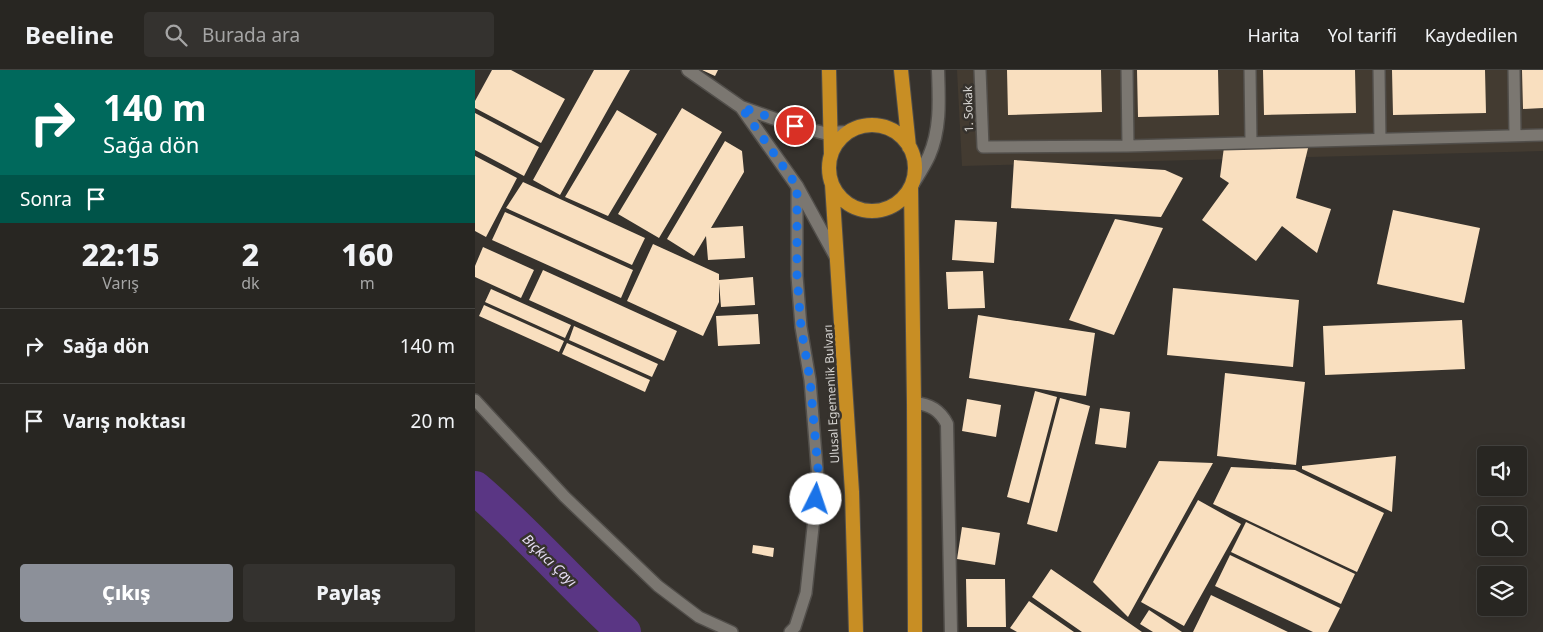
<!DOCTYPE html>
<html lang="tr">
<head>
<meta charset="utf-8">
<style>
	:root { --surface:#282622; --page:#34322f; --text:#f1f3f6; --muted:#a5a5a5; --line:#444340; --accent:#8c9099 }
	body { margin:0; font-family:"Noto Sans",sans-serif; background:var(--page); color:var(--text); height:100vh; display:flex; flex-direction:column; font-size:19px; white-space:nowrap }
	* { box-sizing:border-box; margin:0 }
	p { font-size:16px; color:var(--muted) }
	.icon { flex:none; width:28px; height:28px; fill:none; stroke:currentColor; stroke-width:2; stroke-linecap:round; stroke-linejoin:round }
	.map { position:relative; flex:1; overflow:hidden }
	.panel { display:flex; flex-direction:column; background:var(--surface); width:475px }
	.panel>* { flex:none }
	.top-card { background:#00695c; color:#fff; overflow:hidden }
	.tools { position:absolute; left:1002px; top:376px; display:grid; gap:10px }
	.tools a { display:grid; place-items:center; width:50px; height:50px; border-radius:5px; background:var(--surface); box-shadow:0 5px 20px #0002,0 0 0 1px var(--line); font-size:25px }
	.pin { position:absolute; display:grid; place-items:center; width:42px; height:42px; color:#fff; margin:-21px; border:2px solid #fff; border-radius:50%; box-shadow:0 1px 5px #0007 }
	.me { position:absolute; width:55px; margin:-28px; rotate:4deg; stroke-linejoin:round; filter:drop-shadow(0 0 4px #0008) }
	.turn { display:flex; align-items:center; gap:18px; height:105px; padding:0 20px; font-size:22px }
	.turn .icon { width:65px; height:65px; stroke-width:2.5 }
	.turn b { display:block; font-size:35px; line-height:42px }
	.then { display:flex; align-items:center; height:48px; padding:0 20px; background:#0003; gap:10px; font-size:19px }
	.eta { display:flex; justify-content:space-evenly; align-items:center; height:85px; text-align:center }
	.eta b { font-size:30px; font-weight:800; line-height:35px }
	.cta { display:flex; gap:10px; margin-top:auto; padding:10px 20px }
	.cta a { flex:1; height:58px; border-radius:5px; background:var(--accent); color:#fff; font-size:20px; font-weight:800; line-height:58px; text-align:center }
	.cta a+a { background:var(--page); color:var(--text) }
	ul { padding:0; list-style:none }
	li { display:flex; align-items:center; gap:15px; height:75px; padding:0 20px; border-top:1px solid var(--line) }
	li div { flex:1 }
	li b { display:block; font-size:19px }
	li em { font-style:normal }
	header { display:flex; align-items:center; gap:30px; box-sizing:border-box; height:70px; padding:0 25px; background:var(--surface); border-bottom:1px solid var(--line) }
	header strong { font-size:24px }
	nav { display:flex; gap:28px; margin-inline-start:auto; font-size:18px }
	.search { width:350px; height:45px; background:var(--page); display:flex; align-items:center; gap:12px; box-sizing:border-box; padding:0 18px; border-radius:5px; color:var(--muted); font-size:19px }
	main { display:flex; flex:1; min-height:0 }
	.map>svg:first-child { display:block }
	.built { fill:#433b31 }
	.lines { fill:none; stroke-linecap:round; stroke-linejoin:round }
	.river { stroke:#5a3684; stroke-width:34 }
	.building { fill:#f9dfbf }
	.service-casing { stroke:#514e4a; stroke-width:14 }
	.minor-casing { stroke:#514e4a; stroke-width:15 }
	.trunk-casing { stroke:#514e4a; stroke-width:16 }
	.service { stroke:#7b7771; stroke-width:11 }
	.minor { stroke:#7b7771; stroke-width:12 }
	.trunk { stroke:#c88e24; stroke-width:14 }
	.route { stroke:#1a73e8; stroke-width:9; stroke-dasharray:0 16.2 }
	.labels { text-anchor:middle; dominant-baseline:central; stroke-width:5; stroke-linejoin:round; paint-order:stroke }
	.street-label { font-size:12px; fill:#d7d5d2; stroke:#36322d }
	.water-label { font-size:14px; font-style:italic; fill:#e5dcf3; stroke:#36322d }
</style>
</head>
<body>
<header>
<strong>Beeline</strong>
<div class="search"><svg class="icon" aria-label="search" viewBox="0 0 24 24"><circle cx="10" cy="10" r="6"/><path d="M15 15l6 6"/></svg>Burada ara</div>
<nav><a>Harita</a><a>Yol tarifi</a><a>Kaydedilen</a></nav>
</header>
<main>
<section class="panel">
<div class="top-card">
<div class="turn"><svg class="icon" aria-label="right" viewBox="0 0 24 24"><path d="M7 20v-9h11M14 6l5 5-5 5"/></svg><div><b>140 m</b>Sağa dön</div></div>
<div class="then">Sonra<svg class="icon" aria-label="arrive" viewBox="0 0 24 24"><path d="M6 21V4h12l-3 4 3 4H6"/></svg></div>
</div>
<div class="eta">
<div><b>22:15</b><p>Varış</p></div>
<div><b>2</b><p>dk</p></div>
<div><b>160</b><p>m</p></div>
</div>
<ul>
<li><svg class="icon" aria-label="right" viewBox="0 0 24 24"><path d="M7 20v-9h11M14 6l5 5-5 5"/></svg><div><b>Sağa dön</b></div><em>140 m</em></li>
<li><svg class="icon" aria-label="arrive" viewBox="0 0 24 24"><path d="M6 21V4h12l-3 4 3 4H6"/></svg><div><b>Varış noktası</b></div><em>20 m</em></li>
</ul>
<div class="cta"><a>Çıkış</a><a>Paylaş</a></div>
</section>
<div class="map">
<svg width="1068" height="562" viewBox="0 0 1068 562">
	<rect width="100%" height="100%" fill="#36322d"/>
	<!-- built -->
	<path class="built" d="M482,0H1068V81L487,96Z"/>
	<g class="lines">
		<!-- river -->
		<path class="river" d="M0,418C53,463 98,516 149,562"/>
	</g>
	<!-- building -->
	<path class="building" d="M17,0H36L90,29L66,73L0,38V31Z
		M119,0H155L85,125L58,110Z
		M227,0H243L240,6Z
		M532,0H626L627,42L533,45Z
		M662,0H743L744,45L663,47Z
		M788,0H880L881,43L789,45Z
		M917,0H1010L1011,43L918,45Z
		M1047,0H1068V38L1048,39Z
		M207,38L247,62L184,168L143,144Z
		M142,40L182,64L133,146L90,127Z
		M0,43L64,77L49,106L0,80Z
		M250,71L267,81L269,102L236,158L268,156L270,188L233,190L231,166L219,186L192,169Z
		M834,74L821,128L856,139L842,183L807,156L781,191L727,150L754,113L745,107L749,77Z
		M0,86L42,108L11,167L0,161Z
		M539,90L690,100L708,108L686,147L536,138Z
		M48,112L170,168L157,195L31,138Z
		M918,140L1005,158L989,233L902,214Z
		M30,142L158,200L146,228L17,170Z
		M640,149L688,158L639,265L594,250Z
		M480,150L522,152L519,193L477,190Z
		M178,174L244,204V210L278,207L280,235L246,237L244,212V232L228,266L152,231Z
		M8,177L59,200L46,228L0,207V196Z
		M68,200L202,261L189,291L54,230Z
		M508,201L510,238L473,239L471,202Z
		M698,218L824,230L818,297L692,285Z
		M16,219L96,255L90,268L10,232Z
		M9,235L89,271L84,282L4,246Z
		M283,244L285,274L243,276L241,246Z
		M503,245L620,263L611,326L494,308Z
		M987,250L990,299L850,305L848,256Z
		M99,256L183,294L177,307L94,270Z
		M92,273L175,310L170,322L87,284Z
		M750,303L830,312L821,395L742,386Z
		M560,321L582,327L554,433L532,427Z
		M585,328L615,336L582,462L552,454Z
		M492,329L526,335L521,367L487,361Z
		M625,338L655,342L651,378L620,374Z
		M921,386L917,442L827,399V396Z
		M684,391L738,393L653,547L618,512Z
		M756,397L820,400L909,443L882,502L738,434Z
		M723,430L766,454L709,556L666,532Z
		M771,452L880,504L866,534L756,482Z
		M487,457L525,463L520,495L482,489Z
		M278,475L299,478L298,487L277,483Z
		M755,485L865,538L853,562H838L740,516Z
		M576,499L667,562H607L557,527Z
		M491,509H530L531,557H492Z
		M736,525L813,562H718Z
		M554,531L599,562H542L535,558Z
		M674,540L707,562H678L665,554Z"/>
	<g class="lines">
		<!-- service casing -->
		<g class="service-casing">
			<path id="service" d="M505,0L508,77L653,76L1068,65
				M652,0L653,76
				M775,0L776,72
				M904,0L905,69
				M1039,0L1040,65
				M0,330L90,427L183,516L224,547L257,562
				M315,562L320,557L331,523L343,410L335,310L326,257L322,206V116"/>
		</g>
		<!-- minor casing -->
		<g class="minor-casing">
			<path id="minor" d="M213,0L266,37L320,56L349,63L374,62
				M266,37L322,116L362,189
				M436,117C442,107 449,97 454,86C466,59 464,29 463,0
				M439,333C455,334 465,340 472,354L476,562"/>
		</g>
		<!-- trunk casing -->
		<g class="trunk-casing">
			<path id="trunk" d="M354,0L356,84
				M426,0L434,77
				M354 98a43 43 0 1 1 86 0a43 43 0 1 1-86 0Z
				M357,114L377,422L381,562
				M436,117L439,333L440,562"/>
		</g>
		<!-- service -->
		<use href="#service" class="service"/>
		<!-- minor -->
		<use href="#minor" class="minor"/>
		<!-- trunk -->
		<use href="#trunk" class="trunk"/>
	</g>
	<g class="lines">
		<!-- route -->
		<path class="route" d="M320,56L266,37L322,116V206L326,257L335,310L344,410L341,429"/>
	</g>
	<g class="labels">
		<!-- street labels -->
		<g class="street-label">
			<text transform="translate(493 39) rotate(-92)">1. Sokak</text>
			<text transform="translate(356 324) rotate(-93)">Ulusal Egemenlik Bulvarı</text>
		</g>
		<!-- water labels -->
		<g class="water-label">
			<text transform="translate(75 490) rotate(44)">Bıçkıcı Çayı</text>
		</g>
	</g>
</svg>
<div class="tools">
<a><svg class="icon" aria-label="sound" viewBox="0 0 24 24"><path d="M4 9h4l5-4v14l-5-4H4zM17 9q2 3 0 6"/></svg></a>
<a><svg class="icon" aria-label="search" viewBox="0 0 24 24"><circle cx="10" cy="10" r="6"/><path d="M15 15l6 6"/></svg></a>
<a><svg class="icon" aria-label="layers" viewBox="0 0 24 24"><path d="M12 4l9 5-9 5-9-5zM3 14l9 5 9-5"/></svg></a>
</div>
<div class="pin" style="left:320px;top:56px;background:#d93025"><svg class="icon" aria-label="arrive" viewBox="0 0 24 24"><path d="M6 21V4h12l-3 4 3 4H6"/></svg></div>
<svg class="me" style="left:341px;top:429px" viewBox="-20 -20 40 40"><circle r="19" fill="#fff"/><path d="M0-13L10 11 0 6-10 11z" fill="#1a73e8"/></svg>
</div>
</main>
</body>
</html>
